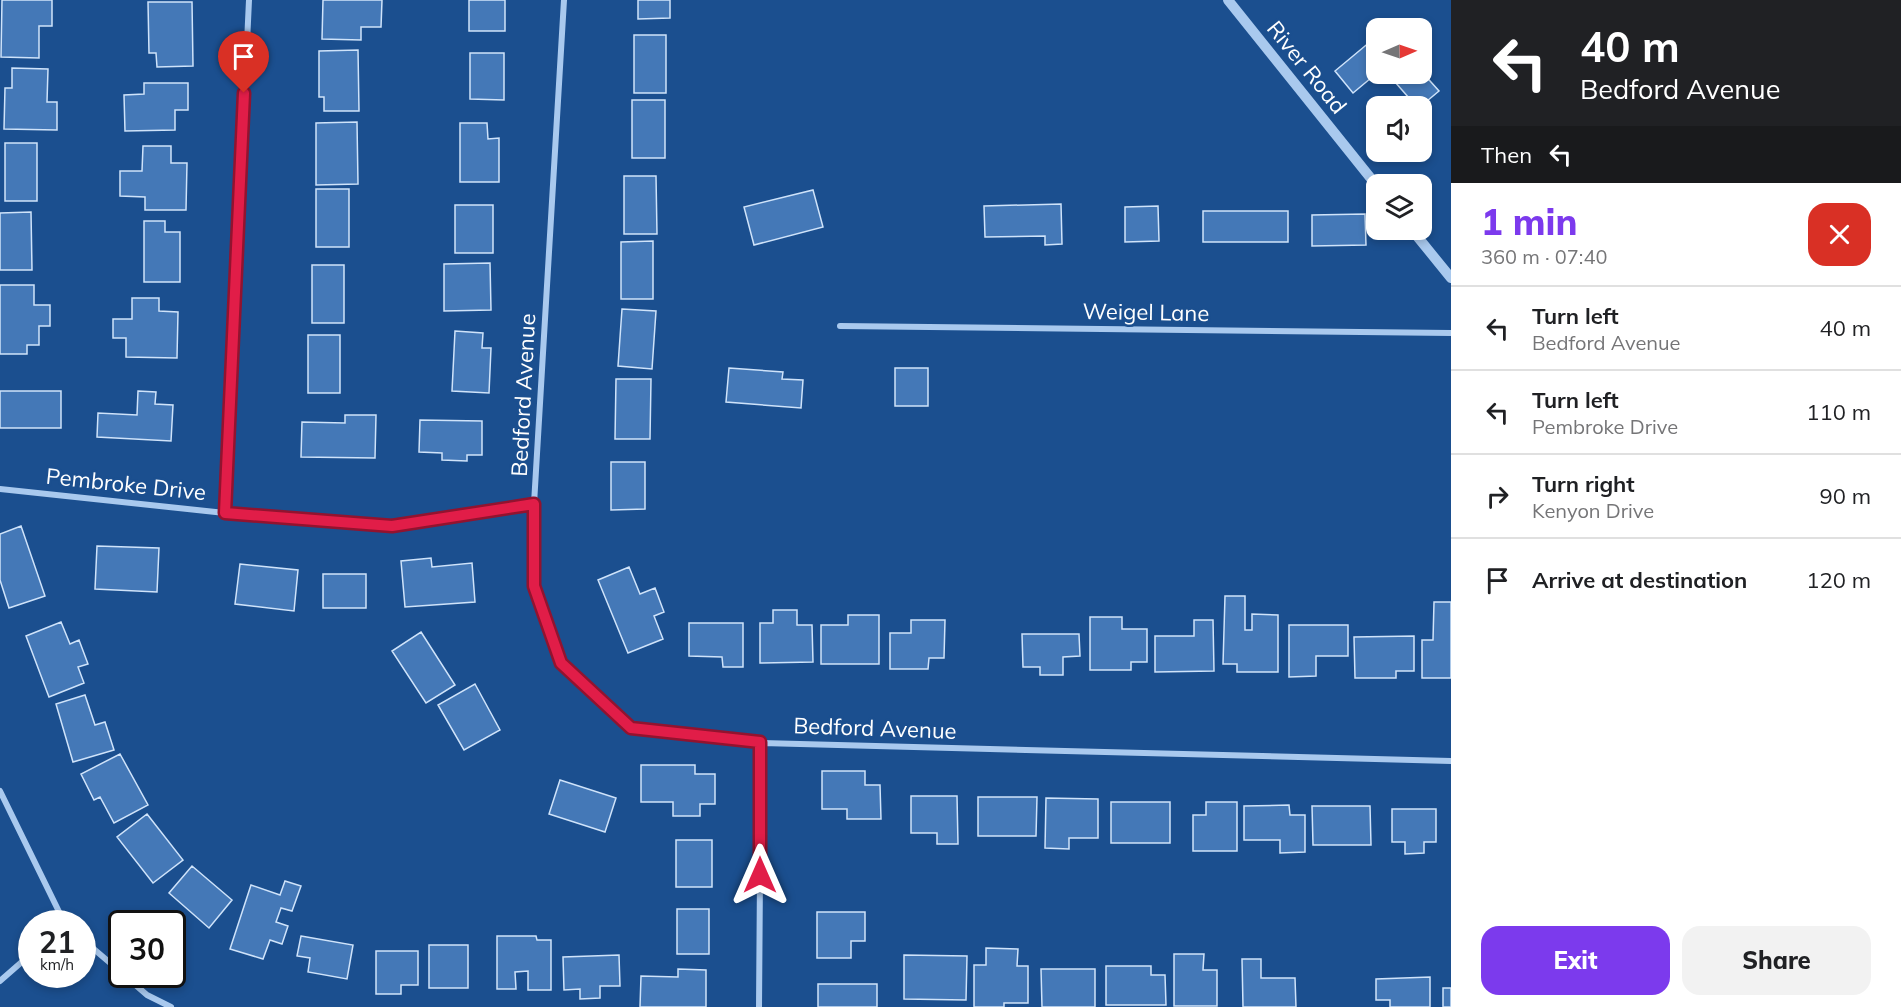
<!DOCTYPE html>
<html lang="en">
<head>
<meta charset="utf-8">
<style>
	:root { --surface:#fff; --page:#f2f2f2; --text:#202124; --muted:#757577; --line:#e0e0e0; --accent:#7c3aed }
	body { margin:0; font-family:Mulish,sans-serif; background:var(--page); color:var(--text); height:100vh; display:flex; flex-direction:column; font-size:22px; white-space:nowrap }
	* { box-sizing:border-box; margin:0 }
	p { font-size:20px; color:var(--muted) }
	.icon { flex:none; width:33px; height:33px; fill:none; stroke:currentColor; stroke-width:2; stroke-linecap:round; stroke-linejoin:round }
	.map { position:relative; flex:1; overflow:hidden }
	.details { display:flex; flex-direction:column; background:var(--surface); width:450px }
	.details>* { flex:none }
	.guide { background:#202124; color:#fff; overflow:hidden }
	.needle { width:39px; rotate:88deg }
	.buttons { position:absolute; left:1366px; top:18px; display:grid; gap:12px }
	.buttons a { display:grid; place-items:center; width:66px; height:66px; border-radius:12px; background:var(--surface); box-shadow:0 3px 9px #0003; font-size:30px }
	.speed { position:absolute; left:18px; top:910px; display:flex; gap:12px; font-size:30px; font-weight:700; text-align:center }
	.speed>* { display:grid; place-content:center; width:78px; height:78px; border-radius:50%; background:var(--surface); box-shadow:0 3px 9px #0003; line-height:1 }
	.speed small { font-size:15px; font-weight:400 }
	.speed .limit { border:3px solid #111; border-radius:9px; background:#fff; color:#111 }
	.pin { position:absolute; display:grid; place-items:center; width:51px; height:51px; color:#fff; margin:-62px -26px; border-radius:50% 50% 50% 0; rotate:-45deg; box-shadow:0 0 6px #0007 }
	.pin .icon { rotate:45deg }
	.me { position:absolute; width:66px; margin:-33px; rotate:0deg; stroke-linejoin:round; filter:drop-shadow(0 0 4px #0008) }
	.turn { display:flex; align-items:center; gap:21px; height:126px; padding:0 30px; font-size:27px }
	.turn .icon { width:78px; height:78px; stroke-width:2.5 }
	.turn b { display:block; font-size:42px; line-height:51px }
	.then { display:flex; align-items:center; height:57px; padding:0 30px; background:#0003; gap:12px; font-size:22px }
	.round { display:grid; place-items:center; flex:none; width:63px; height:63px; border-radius:18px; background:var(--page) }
	.head { display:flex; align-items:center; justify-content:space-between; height:102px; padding:0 30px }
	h1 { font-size:36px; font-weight:800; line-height:45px; color:var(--accent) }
	.primary-button { display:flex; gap:12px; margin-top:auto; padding:12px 30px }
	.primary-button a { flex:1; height:69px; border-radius:18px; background:var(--accent); color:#fff; font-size:24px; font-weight:800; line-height:69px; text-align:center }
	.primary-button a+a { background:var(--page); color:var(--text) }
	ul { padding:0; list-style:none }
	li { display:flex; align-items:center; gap:18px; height:84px; padding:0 30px; border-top:2px solid var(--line) }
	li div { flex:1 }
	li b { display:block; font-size:22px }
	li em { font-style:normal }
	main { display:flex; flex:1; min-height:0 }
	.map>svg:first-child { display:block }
	.building { fill:#4478b7; stroke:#cfe3fa; stroke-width:1.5 }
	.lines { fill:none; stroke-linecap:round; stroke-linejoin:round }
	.minor { stroke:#a9c9ee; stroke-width:6 }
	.tertiary { stroke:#a9c9ee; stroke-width:10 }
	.route-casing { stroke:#92132f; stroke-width:15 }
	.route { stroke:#e11d48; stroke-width:10 }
	.labels { text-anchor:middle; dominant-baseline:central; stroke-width:5; stroke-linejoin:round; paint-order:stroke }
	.street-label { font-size:22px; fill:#fff; stroke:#1b4f8f }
</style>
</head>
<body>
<main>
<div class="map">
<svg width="1451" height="1007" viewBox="0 0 1451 1007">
	<rect width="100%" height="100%" fill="#1b4f8f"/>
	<!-- building -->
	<path class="building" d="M2,0H52V26H39V58L1,57Z
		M323,0H382L381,27H361V40L322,39Z
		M469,0H505V31H469Z
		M638,0H670V18L638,19Z
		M148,2H192L193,66L157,67L156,53H149Z
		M634,35H666V93H634Z
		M1377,36V73L1353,93L1335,71Z
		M358,50L359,111H324V97H319V51Z
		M470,53H504V100L470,99Z
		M12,68L48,69L47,102H57V130L4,129L5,88H12Z
		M1422,72L1439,91L1421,106H1416L1388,74H1422Z
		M144,83H188V110H175V130L125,131L124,95L144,94Z
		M632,100H665V158H632Z
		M357,122L358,184L316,185V123Z
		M460,123H487L488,139L499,138V182H460Z
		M5,143H37V201H5Z
		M143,146H171V163H187L186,210H145V197L120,196V171H142Z
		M624,176H656L657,234H624Z
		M316,189H349V247H316Z
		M813,190L823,227L754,245L744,207Z
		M1061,204L1062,244L1045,245V236L985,237L984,206Z
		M455,205H493V253H455Z
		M1158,206L1159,241L1125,242V207Z
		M1203,211H1288V242H1203Z
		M31,212L32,270H0V213Z
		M1365,214L1366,245L1312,246V215Z
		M144,221H165V232H180V282H144Z
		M653,241V299H621V242Z
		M490,263L491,310L444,311V264Z
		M312,265H344V323H312Z
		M0,285H34V305H50V326H39V345H27V354H0Z
		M132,298H159V311L178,312L177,358L126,357V338H113V319H132Z
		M622,309L656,311L652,369L618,366Z
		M455,331L483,333L482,348H491L489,393L452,391Z
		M308,335H340V393H308Z
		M729,368L783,372L782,379L803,380L801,408L726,402Z
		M895,368H928V406H895Z
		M616,379H651L650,439H615Z
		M0,391H61V428H0Z
		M138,391L156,392L155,404L173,405L171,441L97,437L98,413L137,415Z
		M345,415H376L375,458L301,457L302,422L345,423Z
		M420,420L482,421V455H467V461L442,460V453L419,452Z
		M611,462H645V509L611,510Z
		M21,526L45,596L9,608L0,580V534Z
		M97,546L159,548L157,592L95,589Z
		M431,558L432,567L472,563L475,602L405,607L401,561Z
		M240,564L298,570L294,611L235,604Z
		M629,567L640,594L655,588L664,612L654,616L663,639L628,653L598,580Z
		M323,574H366V608H323Z
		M1225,596H1245V630H1252V614L1278,615V672H1237V664H1223Z
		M1434,602H1451V678H1422V640H1433Z
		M773,610H797V625H812L813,662L760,663V623H773Z
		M848,615H879V664H821V625H848Z
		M1090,617H1122V629H1147V662H1131V670H1090Z
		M911,620H945L944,658H929L928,669H890V633H911Z
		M1194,620H1213L1214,671L1155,672V636H1194Z
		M61,622L70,644L79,640L88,664L78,667L84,683L49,697L26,636Z
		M689,623H743V667H723L722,657L689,656Z
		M1289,625H1348V656H1316V676L1289,677Z
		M421,632L455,685L426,703L392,651Z
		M1022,634H1079L1080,656L1063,657V675H1040V667H1023Z
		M1414,636V671H1396V678H1355L1354,637Z
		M475,684L500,730L464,750L438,705Z
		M85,695L95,725L105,722L114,750L73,762L56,704Z
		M120,754L148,805L114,823L100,797L94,800L81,774Z
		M641,765H695V774H715V804H700V816H673V802H641Z
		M822,771H865V785H880L881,819H847V809H822Z
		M560,780L616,798L605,832L549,814Z
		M911,796H957L958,844H937V833H911Z
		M978,797H1037L1036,836H978Z
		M1046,798L1098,799V838H1069V849L1045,848Z
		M1111,802H1170V843H1111Z
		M1206,802H1237V851H1193V815H1206Z
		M1289,805L1290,815H1305V852L1280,853V840H1244V806Z
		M1312,806H1370L1371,845H1313Z
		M1392,809H1436V842H1424V853L1405,854V842H1392Z
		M147,814L183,860L153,883L117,837Z
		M676,840H712V887H676Z
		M192,866L232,900L209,928L169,893Z
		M285,881L301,886L292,911L281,908L276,922L288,926L282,944L270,940L263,959L230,949L251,885L280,895Z
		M677,909H709V954H677Z
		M817,912H865V941H851V958H817Z
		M301,936L353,945L347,979L308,972L310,958L297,956Z
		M497,936H536L537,940H551V990H528V971L515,972L516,989H497Z
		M429,945H468V988H429Z
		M986,948L1018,949L1017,966H1028V1003H1004V1007H974V965H986Z
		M376,951H418V985H401V994H376Z
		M1174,954H1204L1203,970H1217V1006H1174Z
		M619,955L620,986H600V998L580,999V989L564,990L563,957Z
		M904,955L967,956L966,1000L904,999Z
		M1242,959H1261V978H1295L1296,1007H1243Z
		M1106,966H1151V975H1165L1166,1005H1106Z
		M678,969L706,970V1007H640L641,976L678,977Z
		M1041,969H1095V1007H1042Z
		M1430,977V1007H1390V1000H1376V979Z
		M818,984H877V1007H818Z
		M1443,988H1451V1007H1443Z"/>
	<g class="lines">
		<!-- minor -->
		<path class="minor" d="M564,0L534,504V586L561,663L631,728L761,743L1451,761
			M840,326L1451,333
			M0,489L225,513L392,526L534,504
			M225,513L249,0
			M0,791L65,924
			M82,939L122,973
			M124,975L147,995L171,1007
			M0,981L32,953
			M759,1007L761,743"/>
		<!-- tertiary -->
		<path class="tertiary" d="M1228,0L1377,186
			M1412,230L1451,278"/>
	</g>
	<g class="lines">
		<!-- route casing -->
		<g class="route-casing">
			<path id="route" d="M244,93L225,513L392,526L534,504V586L561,663L631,728L760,742V875"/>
		</g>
		<!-- route -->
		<use href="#route" class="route"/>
	</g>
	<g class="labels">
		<!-- street labels -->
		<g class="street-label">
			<text transform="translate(1307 67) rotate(51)">River Road</text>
			<text transform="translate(1146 312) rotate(1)">Weigel Lane</text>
			<text transform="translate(523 395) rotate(-87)">Bedford Avenue</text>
			<text transform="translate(126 484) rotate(6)">Pembroke Drive</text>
			<text transform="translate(875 728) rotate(2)">Bedford Avenue</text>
		</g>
	</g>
</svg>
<div class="buttons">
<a><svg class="needle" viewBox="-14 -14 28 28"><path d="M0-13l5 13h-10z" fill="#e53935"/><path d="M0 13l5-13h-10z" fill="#757577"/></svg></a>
<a><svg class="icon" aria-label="sound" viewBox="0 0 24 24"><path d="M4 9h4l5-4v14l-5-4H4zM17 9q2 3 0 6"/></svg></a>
<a><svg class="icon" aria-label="layers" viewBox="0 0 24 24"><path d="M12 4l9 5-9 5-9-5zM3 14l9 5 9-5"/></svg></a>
</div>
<div class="speed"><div>21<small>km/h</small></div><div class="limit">30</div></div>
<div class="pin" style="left:244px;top:93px;background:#d93025"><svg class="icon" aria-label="arrive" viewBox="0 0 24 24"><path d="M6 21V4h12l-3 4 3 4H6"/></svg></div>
<svg class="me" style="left:760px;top:875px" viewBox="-20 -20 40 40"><path d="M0-17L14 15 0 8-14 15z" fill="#e11d48" stroke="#fff" stroke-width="4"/></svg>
</div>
<section class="details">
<div class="guide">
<div class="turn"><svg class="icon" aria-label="left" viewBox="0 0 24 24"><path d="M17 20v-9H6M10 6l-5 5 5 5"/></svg><div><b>40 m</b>Bedford Avenue</div></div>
<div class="then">Then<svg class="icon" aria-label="left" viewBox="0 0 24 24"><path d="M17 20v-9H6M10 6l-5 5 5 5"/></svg></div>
</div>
<div class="head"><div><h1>1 min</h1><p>360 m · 07:40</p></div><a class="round" style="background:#d93025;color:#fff"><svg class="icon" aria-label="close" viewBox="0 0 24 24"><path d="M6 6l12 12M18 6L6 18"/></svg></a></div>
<ul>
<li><svg class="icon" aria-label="left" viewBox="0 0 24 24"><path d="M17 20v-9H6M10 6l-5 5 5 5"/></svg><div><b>Turn left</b><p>Bedford Avenue</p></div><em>40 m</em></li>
<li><svg class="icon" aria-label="left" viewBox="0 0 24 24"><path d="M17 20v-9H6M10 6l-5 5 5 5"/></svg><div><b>Turn left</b><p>Pembroke Drive</p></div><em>110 m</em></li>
<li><svg class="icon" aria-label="right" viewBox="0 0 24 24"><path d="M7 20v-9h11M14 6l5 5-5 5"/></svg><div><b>Turn right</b><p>Kenyon Drive</p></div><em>90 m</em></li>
<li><svg class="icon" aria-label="arrive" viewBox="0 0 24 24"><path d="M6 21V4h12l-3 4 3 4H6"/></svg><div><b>Arrive at destination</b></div><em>120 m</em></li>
</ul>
<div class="primary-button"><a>Exit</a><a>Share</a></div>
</section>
</main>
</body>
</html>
